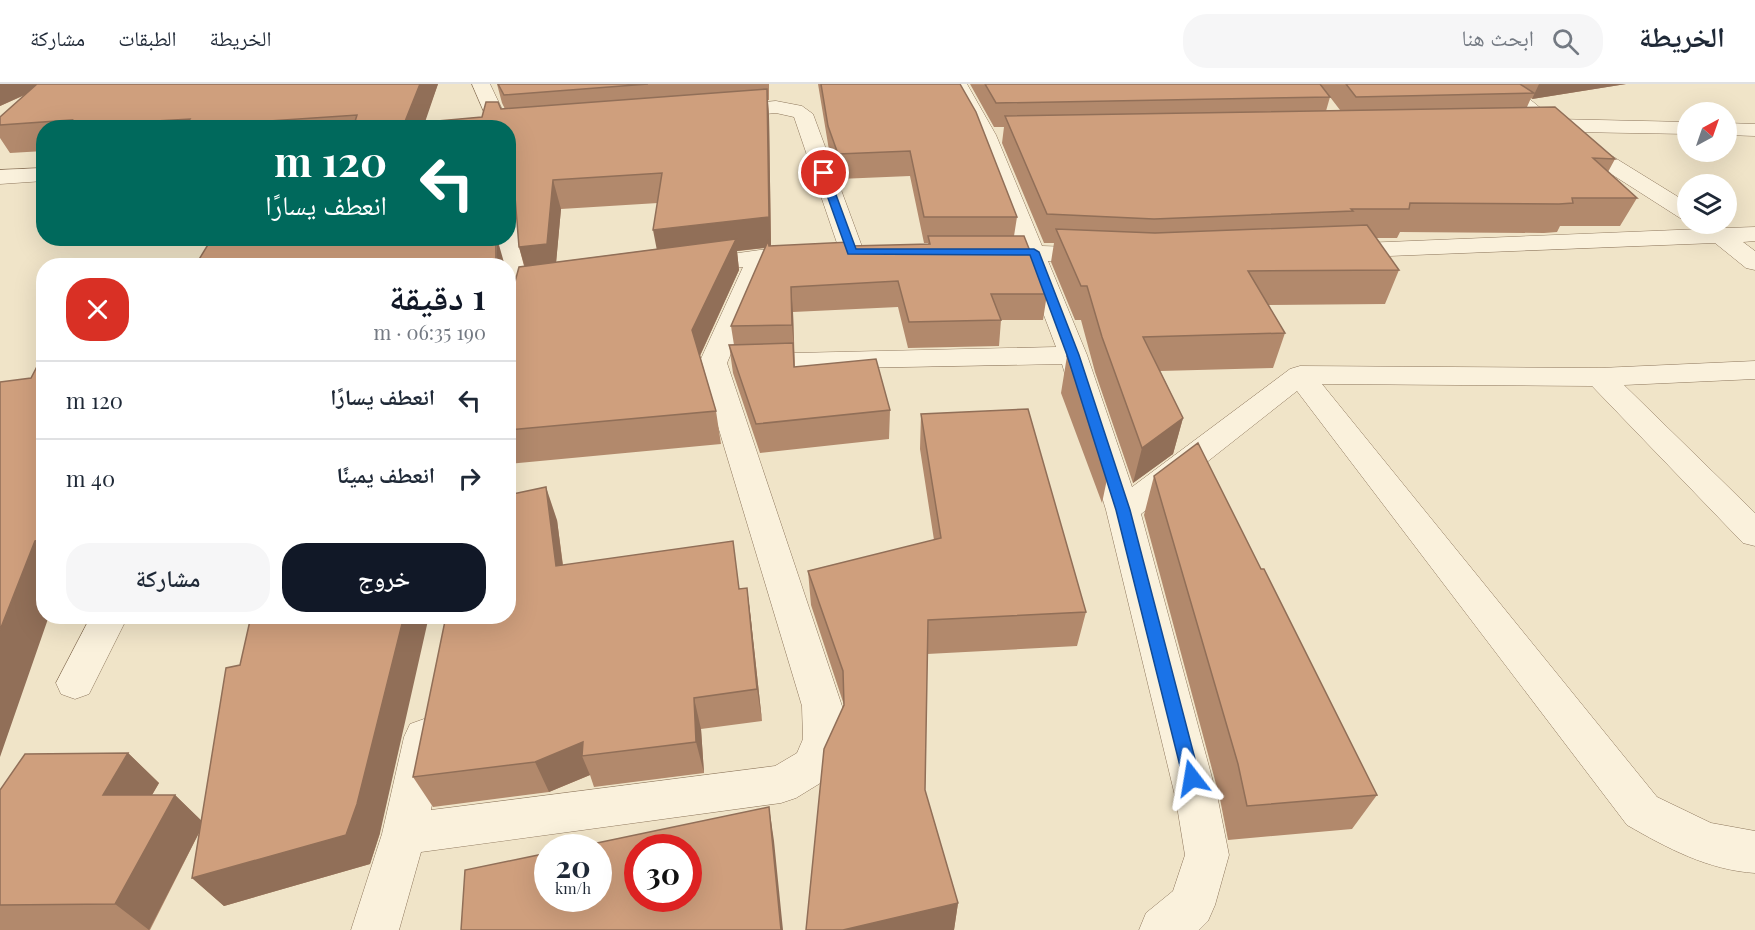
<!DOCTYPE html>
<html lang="ar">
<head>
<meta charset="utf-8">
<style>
	:root { --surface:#fff; --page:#f6f6f7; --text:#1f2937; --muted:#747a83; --line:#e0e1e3; --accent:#111827 }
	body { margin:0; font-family:"Playfair Display","Noto Naskh Arabic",serif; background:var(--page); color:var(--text); direction:rtl; height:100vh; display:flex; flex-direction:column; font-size:22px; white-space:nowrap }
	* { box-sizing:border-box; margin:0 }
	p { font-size:20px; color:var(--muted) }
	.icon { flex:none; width:33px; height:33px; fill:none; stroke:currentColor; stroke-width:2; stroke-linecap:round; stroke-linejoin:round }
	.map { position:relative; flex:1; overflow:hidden; direction:ltr }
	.drawer { position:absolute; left:36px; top:174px; width:480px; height:366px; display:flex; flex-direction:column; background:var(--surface); border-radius:24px; box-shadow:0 6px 24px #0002; direction:rtl }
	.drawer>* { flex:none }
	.guide { position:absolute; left:36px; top:36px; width:480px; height:126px; border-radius:24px; box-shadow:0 6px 24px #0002; direction:rtl; background:#00695c; color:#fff; overflow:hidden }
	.needle { width:39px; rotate:40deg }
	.fabs { position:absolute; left:1677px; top:18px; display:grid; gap:12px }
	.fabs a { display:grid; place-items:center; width:60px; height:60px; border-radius:50%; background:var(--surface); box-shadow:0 6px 24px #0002; font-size:30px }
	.speed { position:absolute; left:534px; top:750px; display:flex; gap:12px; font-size:30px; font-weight:700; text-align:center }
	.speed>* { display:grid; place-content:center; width:78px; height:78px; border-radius:50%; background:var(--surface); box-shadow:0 6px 24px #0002; line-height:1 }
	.speed small { font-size:15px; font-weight:400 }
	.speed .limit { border:9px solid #d22; background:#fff; color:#111 }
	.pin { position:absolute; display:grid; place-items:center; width:51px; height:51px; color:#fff; margin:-26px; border:3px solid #fff; border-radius:50%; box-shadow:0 2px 6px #0007 }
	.me { position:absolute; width:66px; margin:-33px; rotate:346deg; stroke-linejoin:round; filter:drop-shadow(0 0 4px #0008) }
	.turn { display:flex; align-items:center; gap:21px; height:126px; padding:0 30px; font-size:27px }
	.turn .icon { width:78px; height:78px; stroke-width:2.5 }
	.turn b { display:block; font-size:42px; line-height:51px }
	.round { display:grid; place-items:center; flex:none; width:63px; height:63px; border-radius:24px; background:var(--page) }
	.head { display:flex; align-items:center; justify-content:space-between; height:102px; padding:0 30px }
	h1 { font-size:36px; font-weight:600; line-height:45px; color:var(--accent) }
	.button { display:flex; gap:12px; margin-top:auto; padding:12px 30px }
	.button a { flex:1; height:69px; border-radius:24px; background:var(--accent); color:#fff; font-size:24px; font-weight:600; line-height:69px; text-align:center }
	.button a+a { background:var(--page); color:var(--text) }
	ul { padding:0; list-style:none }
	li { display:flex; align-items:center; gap:18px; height:78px; padding:0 30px; border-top:2px solid var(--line) }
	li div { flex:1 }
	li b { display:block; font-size:22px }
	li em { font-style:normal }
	header { display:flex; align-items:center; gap:36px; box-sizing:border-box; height:84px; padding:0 30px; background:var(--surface); border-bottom:2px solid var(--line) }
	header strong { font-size:28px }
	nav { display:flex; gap:33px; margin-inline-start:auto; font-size:21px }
	.search { width:420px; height:54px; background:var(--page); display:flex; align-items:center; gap:15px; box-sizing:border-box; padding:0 21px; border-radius:24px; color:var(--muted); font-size:22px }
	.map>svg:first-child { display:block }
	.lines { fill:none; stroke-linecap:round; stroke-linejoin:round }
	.minor-casing { stroke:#8d765c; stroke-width:1 }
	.minor { fill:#faf1dc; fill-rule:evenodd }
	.wall { fill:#b2896c; fill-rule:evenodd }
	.shaded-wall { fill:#916f58 }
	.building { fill:#cf9f7d; stroke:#916f58; stroke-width:1.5; fill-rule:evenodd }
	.route { fill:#1a73e8; stroke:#114b97; stroke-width:1.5 }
</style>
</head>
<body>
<header>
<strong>الخريطة</strong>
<div class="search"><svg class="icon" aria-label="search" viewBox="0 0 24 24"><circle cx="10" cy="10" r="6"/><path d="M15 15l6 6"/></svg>ابحث هنا</div>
<nav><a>الخريطة</a><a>الطبقات</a><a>مشاركة</a></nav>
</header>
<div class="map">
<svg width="1755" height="846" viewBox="0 0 1755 846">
	<rect width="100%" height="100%" fill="#f0e4c8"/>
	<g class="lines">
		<!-- minor casing -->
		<g class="minor-casing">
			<path id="minor" d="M472,0H490L511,44L508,48V44H491Z
				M949,0H967L996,51L1042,162L1098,164L1107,166L1110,171L1107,176L1098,178L1048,177L1087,271L1132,403L1290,285L1300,282L1600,284L1755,277V295L1624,301L1755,429V462L1743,459L1592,302L1322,300L1657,713L1711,739L1755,747V789C1708,786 1667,764 1627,741L1297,307L1141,430L1218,716L1229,771L1215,821L1208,837L1199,846H1139L1146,829L1173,807L1185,771L1176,716L1106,426L1062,280L751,286L741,284L737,278L741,272L751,270L1056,263L1023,176L976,173L973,168L976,163L985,161L1018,162L976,51Z
				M1491,0H1511L1554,35L1688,38V50L1573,48L1688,119V136L1680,134L1544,47L1524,45L1521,41L1524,37L1529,35Z
				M776,17L802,22L813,30L864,168L861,173L852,175L843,173L840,168L794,33L776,29L725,34L718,32L715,28L718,24L725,22Z
				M1726,39L1755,40V52L1726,51Z
				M44,84V97L0,100V86Z
				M508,123L516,125L520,130C522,160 535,215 517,241L508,243V182H500L498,154H508Z
				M1705,140H1719L1726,144L1755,143V157L1743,158L1755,167V186L1746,184L1715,159L1339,174L1330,172L1327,167L1330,162L1339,160L1701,145Z
				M807,164L816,166L819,171L816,176L769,180L727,279L842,622L843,655L827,695L796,714L781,719L421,768L399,846H351L382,750L404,653L410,640L424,635L438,640L444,653L431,726L775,682L797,669L803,655L802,622L699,279L743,183L695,189L686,187L683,182L686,177L695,175L760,166Z
				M91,532H128L89,610L75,615L61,610L56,599Z"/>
		</g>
		<!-- minor -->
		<use href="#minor" class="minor"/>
	</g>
	<!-- wall -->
	<path class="wall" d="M0,0H438L424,38L482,33L501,25H505L502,19L497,0H769V16H768L769,32L771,162H850L928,160V159H924L910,92L839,95L829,66L818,0H960L1017,133L1014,152L1047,210L1043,236H1001L999,262L908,264L898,223L793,228L795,283L890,326L889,355L760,369L733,289L729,261H734L731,242L766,164L737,167L739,186L700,272L716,327L721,360L508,380V210L513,205L524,182L519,163L516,123L508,122V44H44V67L10,69L0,54V33L25,11L0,22ZM658,119L657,165L556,178L561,125Z
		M970,0H1626L1532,15L1531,14L1527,23L1615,75L1608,88L1637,114L1620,142H1560L1557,148L1544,149L1400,148L1397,154H1376L1399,186L1385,220L1268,221L1285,249L1273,284L1160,287L1183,334L1173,370L1133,399L1095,288L1081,236H1075L1051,178L1054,159H1044L1002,59L1004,43H994ZM1330,13L1340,26L1326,27Z
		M1067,272L1110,381L1102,419L1061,309Z
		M921,330L1086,528L1077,562L927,570L925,706L958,819L954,846H806L844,621L811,521L808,487L934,456L920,365Z
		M1154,392L1261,485L1377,711L1352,745L1228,756L1220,715L1144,431Z
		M557,436L563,481L740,505L747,504L751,536L762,637L701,645L704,689L594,703L590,691L549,708L433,723L413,693Z
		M240,581L380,749L370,780L224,822L192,794L199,749L150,846H0V706L128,669L159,699L152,711H175L201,737Z"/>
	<!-- shaded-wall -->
	<path class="shaded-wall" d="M0,0H48L0,22Z
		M420,0H438L423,44L404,40Z
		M1539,0H1626L1532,15Z
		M767,5L769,32L771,163L737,167L739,186L697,278L659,177L653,146Z
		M253,38L256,44H251L250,43Z
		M553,96L561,125L555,191L528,194L519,163Z
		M497,154L505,182H496Z
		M791,203L793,228L794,266L792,241Z
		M1183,334L1173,370L1133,399L1142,364Z
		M546,403L557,436L567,515L556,482Z
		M44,455V532H49L0,673V546L35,457Z
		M747,504L751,536L762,637L757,605Z
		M404,532H429L380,749L370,780L224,822L192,794Z
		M694,614L701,645L704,689L696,658Z
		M583,658L582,672L590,691L549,708L535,678Z
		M128,669L159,699L135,740L103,711Z
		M175,711L204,739L149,846L115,820Z
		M769,723L774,757L783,846H781Z
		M958,819L954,846H843Z"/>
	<!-- building -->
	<path class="building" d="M37,0H420L404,40L482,33L486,18H498L501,25L767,5L769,133L653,146L662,89L553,96L547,160L519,163L514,100L508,94V44H353L357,31L253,38L250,43L239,44H201L204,39L186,41L190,35L66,42L72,36L0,41V33Z
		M498,0H648L504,11Z
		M821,0H960L976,28L1017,133H924L910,67L838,70L828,42Z
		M985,0H1320L1330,13L996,19Z
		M1346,0H1520L1534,9L1356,13Z
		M1555,23L1615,75L1593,74L1637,114H1572L1573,119L1559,120L1410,119L1409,125H1351L1353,127L1154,135L1047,130L1005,32Z
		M1367,141L1399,186L1248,187L1285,249L1143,253L1183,334L1142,364L1102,253L1087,202H1081L1056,145L1155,149Z
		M928,152H1024L1047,210H991L1001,236L909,238L898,197L791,203L792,241L731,242L768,157L769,162L850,158V162L930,160Z
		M212,154H496V182H195Z
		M736,155L692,246L716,327L508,346V210L513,205L519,183Z
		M793,259L794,283L876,275L890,326L756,340L729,261Z
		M44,269V455L35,457L0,546V298L31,294Z
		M1075,271L1110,381L1067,272Z
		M1028,325L1086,528L928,536L925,706L958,819L843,846H806L824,665L844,621L843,587L808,487L941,454L921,330Z
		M1198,359L1261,485H1264L1377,711L1247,722L1238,680L1154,392Z
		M546,403L556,482L733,457L739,505L747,504L757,605L694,614L696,658L582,672L583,658L535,678L413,693L446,532H508V411Z
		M251,532H404L357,720L346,751L192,794L226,584L240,581Z
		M128,669L103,711H175L115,820L0,821V706L25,670Z
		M769,723L781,846H461L465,786L548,769V814H598V764H573ZM638,764H688V814H638Z"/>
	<!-- route -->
	<path class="route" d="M821,87L828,89L856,165H1034L1039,168L1079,271L1130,426L1200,694L1198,699L1192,702L1185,699L1183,694L1116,426L1067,271L1030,171L848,170L819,89Z"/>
</svg>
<div class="fabs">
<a><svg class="needle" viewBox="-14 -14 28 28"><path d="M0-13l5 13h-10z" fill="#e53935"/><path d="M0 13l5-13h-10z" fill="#747a83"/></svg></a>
<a><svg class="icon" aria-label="layers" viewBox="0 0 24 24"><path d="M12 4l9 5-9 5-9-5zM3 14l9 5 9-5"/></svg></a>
</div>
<div class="speed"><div>20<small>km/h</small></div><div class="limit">30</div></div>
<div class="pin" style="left:824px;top:89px;background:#d93025"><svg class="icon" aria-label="arrive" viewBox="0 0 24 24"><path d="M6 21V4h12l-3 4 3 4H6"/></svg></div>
<svg class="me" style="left:1192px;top:694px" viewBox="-20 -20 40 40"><path d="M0-17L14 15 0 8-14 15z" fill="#1a73e8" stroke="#fff" stroke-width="4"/></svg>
<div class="guide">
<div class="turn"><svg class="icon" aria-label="left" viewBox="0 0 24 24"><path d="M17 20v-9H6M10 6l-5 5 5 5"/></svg><div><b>120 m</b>انعطف يسارًا</div></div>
</div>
<section class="drawer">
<div class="head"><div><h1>1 دقيقة</h1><p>190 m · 06:35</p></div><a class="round" style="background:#d93025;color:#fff"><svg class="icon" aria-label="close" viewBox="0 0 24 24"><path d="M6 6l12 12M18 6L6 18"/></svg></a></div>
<ul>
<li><svg class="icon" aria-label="left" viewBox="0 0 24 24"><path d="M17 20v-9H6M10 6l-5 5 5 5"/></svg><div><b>انعطف يسارًا</b></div><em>120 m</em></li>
<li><svg class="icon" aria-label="right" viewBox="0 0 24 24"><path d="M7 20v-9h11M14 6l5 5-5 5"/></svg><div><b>انعطف يمينًا</b></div><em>40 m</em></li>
</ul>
<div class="button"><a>خروج</a><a>مشاركة</a></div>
</section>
</div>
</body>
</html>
